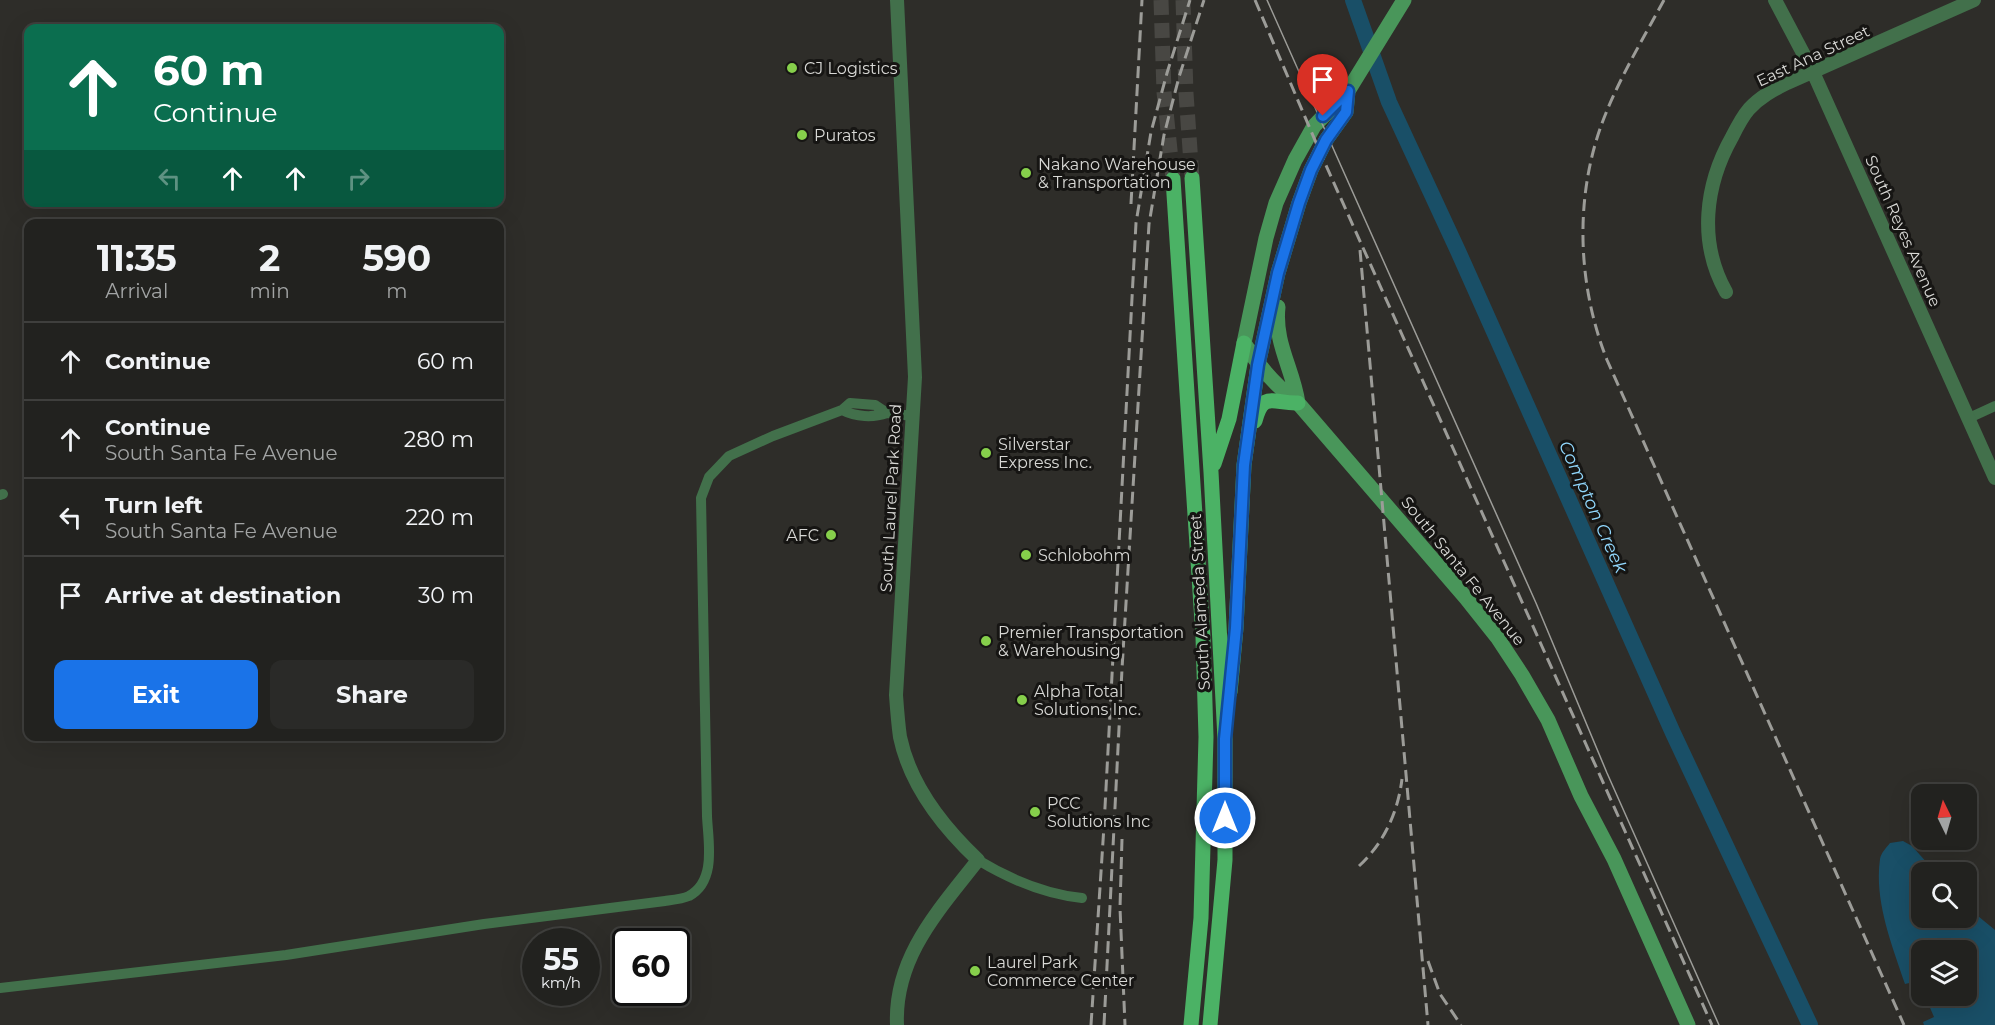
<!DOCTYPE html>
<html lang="en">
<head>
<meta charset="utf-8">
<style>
	:root { --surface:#22221f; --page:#2a2a28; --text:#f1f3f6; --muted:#a2a4a4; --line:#3f3f3d; --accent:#1a73e8 }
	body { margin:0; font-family:Montserrat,sans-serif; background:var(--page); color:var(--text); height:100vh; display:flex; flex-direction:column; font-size:22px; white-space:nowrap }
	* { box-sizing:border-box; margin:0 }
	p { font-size:20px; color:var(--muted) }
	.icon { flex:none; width:33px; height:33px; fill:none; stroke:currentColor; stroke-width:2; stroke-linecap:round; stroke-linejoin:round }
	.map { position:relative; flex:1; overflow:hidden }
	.panel { position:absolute; left:24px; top:219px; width:480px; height:522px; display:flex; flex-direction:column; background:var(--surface); border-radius:12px; box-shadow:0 6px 24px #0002,0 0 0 2px var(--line) }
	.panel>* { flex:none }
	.guide { position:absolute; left:24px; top:24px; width:480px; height:183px; border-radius:12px; box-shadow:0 6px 24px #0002,0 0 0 2px var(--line); background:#0b6e4f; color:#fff; overflow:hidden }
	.needle { width:39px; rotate:355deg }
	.buttons { position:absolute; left:1911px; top:784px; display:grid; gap:12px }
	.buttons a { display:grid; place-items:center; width:66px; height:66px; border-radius:12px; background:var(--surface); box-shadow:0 6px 24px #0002,0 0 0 2px var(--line); font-size:30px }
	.speed { position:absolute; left:522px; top:928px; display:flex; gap:12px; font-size:30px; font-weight:700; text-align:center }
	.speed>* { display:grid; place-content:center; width:78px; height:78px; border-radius:50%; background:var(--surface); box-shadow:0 6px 24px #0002,0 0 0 2px var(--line); line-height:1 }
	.speed small { font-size:15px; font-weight:400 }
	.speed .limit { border:3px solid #111; border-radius:9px; background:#fff; color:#111 }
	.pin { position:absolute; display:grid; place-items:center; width:51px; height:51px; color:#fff; margin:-62px -26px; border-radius:50% 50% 50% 0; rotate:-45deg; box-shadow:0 0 6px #0007 }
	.pin .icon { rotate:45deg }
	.me { position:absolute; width:66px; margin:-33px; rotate:0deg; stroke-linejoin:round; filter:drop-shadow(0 0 4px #0008) }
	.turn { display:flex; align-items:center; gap:21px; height:126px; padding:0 30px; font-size:27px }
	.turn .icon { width:78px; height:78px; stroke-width:2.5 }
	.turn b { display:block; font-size:42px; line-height:51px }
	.lanes { display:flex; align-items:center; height:57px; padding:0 30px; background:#0003; justify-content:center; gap:30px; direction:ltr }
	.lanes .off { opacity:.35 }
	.eta { display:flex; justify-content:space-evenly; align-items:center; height:102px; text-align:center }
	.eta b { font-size:36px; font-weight:700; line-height:42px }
	.button { display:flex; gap:12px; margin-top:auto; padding:12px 30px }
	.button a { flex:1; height:69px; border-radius:12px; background:var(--accent); color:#fff; font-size:24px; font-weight:700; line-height:69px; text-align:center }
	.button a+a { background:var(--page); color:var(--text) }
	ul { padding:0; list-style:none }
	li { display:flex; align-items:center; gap:18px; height:78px; padding:0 30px; border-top:2px solid var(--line) }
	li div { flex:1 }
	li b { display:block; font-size:22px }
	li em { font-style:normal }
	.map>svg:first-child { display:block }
	.water { fill:#194f67 }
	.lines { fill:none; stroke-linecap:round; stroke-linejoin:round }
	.river { stroke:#194f67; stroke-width:16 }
	.primary-tunnel { stroke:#484743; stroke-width:15; stroke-dasharray:15 8; stroke-linecap:butt }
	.minor { stroke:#42704b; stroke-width:10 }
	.tertiary { stroke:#42704b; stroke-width:14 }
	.secondary { stroke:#49965a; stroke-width:15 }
	.primary { stroke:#4bb265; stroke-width:15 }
	.tram { stroke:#9c9c98; stroke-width:1.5 }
	.rail { stroke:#9c9c98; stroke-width:3; stroke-dasharray:12 6; stroke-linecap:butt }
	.route-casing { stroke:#114b97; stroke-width:15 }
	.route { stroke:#1a73e8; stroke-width:10 }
	.poi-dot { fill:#86cf4b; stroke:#161513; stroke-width:2 }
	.labels { text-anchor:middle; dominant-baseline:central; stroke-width:6; stroke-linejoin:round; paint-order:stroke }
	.street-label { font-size:16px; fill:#d8d8d5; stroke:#161513 }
	.poi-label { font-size:16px; fill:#d8d8d5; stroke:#161513; text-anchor:start }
	.water-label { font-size:18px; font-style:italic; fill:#91d7fc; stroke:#161513 }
</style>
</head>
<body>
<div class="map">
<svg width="1995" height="1025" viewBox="0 0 1995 1025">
	<rect width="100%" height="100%" fill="#2e2d29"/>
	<!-- water -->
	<path class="water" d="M1903,841L1912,846L1936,873H1922V918H1966L1967,907L1995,930V1025H1924L1923,1022L1934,1017L1925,996H1966V951H1922L1921,989L1918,981L1905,984C1892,945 1874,901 1880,859C1881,853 1886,848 1890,843Z"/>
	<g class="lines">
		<!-- river -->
		<path class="river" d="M1353,0L1389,102L1458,251L1673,733L1810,1025"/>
		<!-- primary-tunnel -->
		<path class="primary-tunnel" d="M1161,0L1164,92L1173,179
			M1183,0L1186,93L1192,178"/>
		<!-- minor -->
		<path class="minor" d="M842,410C856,417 873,418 887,413
			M1969,418L1995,406
			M0,495L3,494
			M978,860C1011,880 1044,894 1082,898
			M0,988L286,955L484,924L665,901C672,900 682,899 689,896C717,881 708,841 707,816L701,498L709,477L729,456L773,436L842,410L850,403L875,405L887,413L913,416"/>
		<!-- tertiary -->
		<path class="tertiary" d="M1775,0L1813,72L1995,478
			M1726,292C1698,242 1705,185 1732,137C1737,127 1742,117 1749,109C1760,97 1773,90 1787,83L1974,0
			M897,1025C894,957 939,910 978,860C943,827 910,785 900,737C898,723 897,709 896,695L915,377L897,0"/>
		<!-- secondary -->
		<path class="secondary" d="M1404,0L1348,91L1314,126L1295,160L1276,203L1266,238L1244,343C1259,367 1276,386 1298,403L1466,598L1497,637L1522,675L1548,720L1581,796L1614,859L1688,1025
			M1278,307C1274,343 1293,369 1298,403
			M1258,365L1278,273L1299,203L1311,170L1326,140L1346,112L1348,91"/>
		<!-- primary -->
		<path class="primary" d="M1192,178L1211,472L1225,739V860L1210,1025
			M1173,179L1203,637L1206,737L1201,918L1191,1025
			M1255,421C1263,390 1274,404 1298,403
			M1214,464L1229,419L1244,343
			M1230,692L1236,628L1244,465L1258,365"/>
		<!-- tram -->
		<path class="tram" d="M1267,0L1536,603L1607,773L1719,1025"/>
		<!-- rail -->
		<path class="rail" d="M1255,0L1320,152L1712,1025
			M1664,0C1643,39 1620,77 1604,118C1574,195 1577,284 1607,360L1904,1025
			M1131,204L1142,0
			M1360,250L1428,1025
			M1122,839L1120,908L1125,1025
			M1359,866C1384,843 1398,812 1402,779
			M1428,961L1440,994L1461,1025
			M1091,1025L1104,826L1136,223L1151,132L1167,73L1190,0
			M1104,1025L1122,669L1149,224L1164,135L1179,77L1204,0"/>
	</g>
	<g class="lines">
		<!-- route casing -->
		<g class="route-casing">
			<path id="route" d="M1225,818V739L1236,628L1244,465L1258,365L1278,273L1299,203L1311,170L1326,140L1346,112L1348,91L1323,116"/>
		</g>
		<!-- route -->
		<use href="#route" class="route"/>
	</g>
	<!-- markers -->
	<g class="poi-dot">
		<circle cx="792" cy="68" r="6"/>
		<circle cx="802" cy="135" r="6"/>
		<circle cx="1026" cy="173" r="6"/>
		<circle cx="986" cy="453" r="6"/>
		<circle cx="831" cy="535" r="6"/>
		<circle cx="1026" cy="555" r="6"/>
		<circle cx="986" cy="641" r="6"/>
		<circle cx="1022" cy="700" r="6"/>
		<circle cx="1035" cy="812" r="6"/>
		<circle cx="975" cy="971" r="6"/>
	</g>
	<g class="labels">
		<!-- street labels -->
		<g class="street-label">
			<text transform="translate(1813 56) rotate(-25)">East Ana Street</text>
			<text transform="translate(1903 231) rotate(66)">South Reyes Avenue</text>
			<text transform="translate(891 498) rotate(-87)">South Laurel Park Road</text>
			<text transform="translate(1463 571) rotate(51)">South Santa Fe Avenue</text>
			<text transform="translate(1200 602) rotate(-93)">South Alameda Street</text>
		</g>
		<!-- poi labels -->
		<g class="poi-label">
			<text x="804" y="68">CJ Logistics</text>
			<text x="814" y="135">Puratos</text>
			<text x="1038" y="164">Nakano Warehouse<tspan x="1038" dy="18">&amp; Transportation</tspan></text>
			<text x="998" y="444">Silverstar<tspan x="998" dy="18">Express Inc.</tspan></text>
			<text x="819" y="535" text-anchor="end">AFC</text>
			<text x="1038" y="555">Schlobohm</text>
			<text x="998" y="632">Premier Transportation<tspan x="998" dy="18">&amp; Warehousing</tspan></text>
			<text x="1034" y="691">Alpha Total<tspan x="1034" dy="18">Solutions Inc.</tspan></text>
			<text x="1047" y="803">PCC<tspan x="1047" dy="18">Solutions Inc</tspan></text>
			<text x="987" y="962">Laurel Park<tspan x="987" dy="18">Commerce Center</tspan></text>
		</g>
		<!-- water labels -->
		<g class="water-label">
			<text transform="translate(1593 507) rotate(66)">Compton Creek</text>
		</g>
	</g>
</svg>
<div class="buttons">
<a><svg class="needle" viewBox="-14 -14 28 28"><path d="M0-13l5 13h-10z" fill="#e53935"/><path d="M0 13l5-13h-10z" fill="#a2a4a4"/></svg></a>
<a><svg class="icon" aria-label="search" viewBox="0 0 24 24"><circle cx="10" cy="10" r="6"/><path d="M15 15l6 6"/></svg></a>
<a><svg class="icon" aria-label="layers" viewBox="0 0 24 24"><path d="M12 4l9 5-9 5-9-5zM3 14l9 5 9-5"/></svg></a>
</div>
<div class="speed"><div>55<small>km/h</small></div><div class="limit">60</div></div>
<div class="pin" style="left:1323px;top:116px;background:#d93025"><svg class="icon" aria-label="arrive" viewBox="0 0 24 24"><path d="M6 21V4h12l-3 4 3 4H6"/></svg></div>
<svg class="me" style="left:1225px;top:818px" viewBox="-20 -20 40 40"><circle r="17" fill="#1a73e8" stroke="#fff" stroke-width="3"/><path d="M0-11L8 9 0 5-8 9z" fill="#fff"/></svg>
<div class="guide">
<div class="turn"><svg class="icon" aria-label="ahead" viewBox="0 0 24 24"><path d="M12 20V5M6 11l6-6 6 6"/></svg><div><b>60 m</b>Continue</div></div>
<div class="lanes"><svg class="icon off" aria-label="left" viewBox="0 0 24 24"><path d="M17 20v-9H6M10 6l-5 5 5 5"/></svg><svg class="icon" aria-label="ahead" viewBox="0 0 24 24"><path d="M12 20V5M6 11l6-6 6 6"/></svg><svg class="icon" aria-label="ahead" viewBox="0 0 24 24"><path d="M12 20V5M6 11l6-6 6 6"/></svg><svg class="icon off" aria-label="right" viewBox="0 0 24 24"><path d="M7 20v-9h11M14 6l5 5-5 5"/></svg></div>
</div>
<section class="panel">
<div class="eta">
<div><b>11:35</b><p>Arrival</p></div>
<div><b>2</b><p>min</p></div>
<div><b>590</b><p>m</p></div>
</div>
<ul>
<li><svg class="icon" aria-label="ahead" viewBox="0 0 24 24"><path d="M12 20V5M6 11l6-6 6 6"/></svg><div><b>Continue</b></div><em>60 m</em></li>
<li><svg class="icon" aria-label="ahead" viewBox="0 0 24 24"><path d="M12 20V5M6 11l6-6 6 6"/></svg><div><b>Continue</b><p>South Santa Fe Avenue</p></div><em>280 m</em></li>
<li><svg class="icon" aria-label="left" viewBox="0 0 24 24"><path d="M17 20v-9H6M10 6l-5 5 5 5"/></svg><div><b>Turn left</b><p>South Santa Fe Avenue</p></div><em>220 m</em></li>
<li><svg class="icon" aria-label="arrive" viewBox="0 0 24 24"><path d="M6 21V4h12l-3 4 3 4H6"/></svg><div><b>Arrive at destination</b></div><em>30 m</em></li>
</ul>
<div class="button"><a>Exit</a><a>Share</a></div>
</section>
</div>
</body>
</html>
